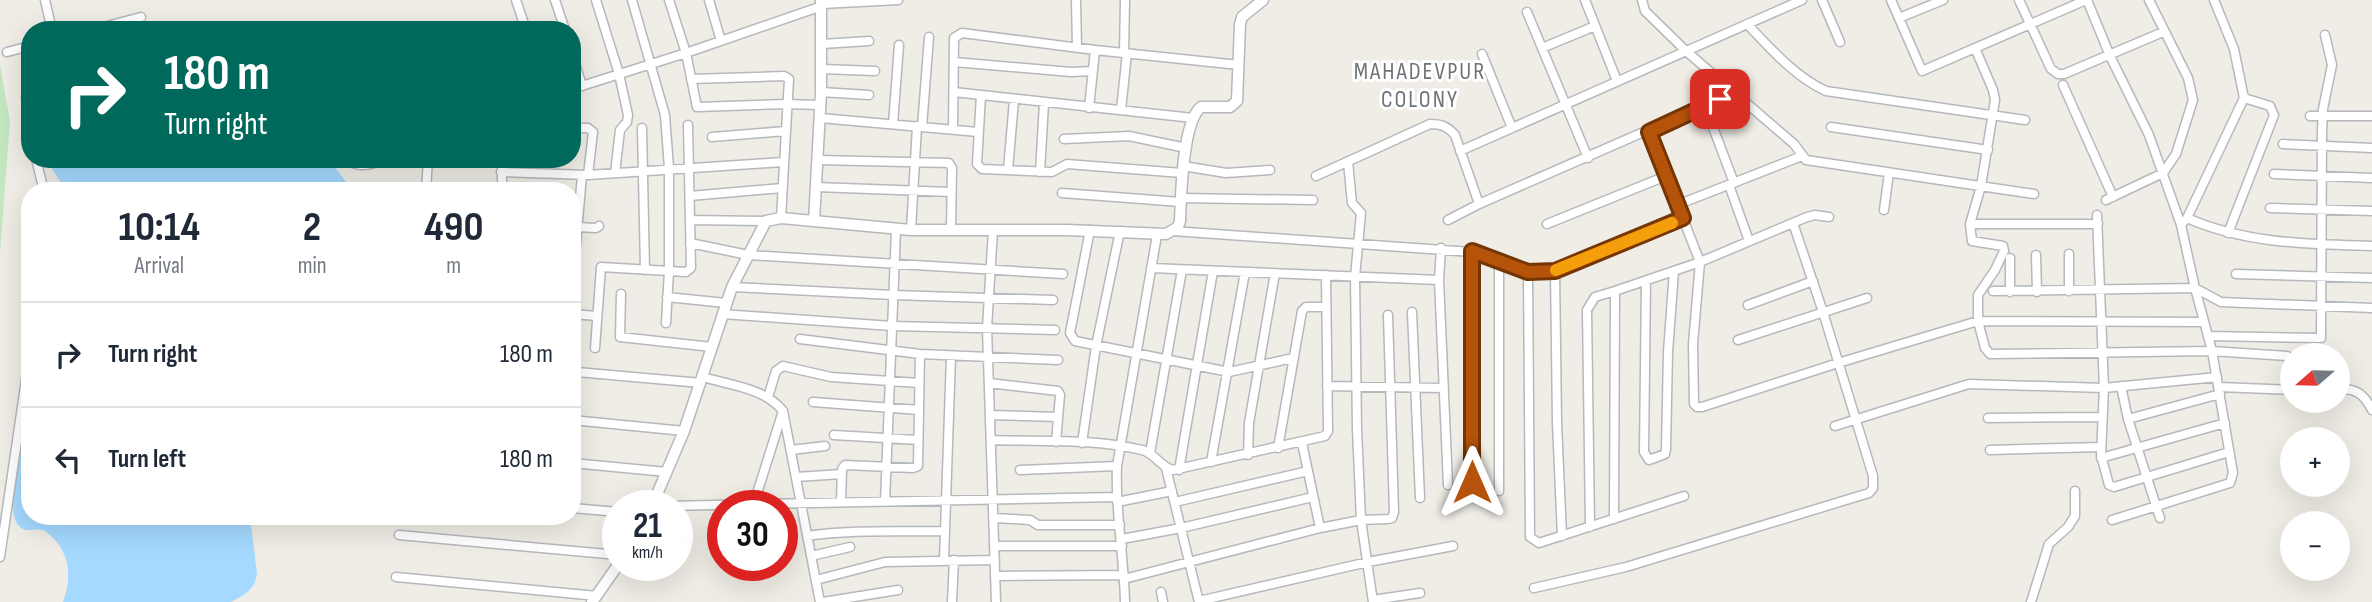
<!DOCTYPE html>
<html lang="en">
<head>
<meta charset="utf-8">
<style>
	:root { --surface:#fff; --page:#f6f6f7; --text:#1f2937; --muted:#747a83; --line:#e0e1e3 }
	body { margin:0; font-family:"Sofia Sans Condensed",sans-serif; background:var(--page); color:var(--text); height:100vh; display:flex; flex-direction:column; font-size:26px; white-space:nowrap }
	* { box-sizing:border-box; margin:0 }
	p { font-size:23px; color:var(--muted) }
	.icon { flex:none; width:38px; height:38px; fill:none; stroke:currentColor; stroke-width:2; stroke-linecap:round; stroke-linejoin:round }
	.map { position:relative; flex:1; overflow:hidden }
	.drawer { position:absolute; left:21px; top:182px; width:560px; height:343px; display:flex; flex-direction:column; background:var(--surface); border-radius:28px; box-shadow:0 7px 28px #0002 }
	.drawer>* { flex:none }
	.top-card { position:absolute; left:21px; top:21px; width:560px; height:147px; border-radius:28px; box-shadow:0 7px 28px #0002; background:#00695c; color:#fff; overflow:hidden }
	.needle { width:46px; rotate:250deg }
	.controls { position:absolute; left:2280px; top:343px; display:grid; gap:14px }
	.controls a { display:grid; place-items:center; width:70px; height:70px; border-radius:50%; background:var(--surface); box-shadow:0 7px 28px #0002; font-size:35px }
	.speed { position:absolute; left:602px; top:490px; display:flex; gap:14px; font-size:35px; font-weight:700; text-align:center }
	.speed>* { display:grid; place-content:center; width:91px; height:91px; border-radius:50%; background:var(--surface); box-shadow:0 7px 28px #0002; line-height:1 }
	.speed small { font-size:18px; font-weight:400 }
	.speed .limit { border:10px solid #d22; background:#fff; color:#111 }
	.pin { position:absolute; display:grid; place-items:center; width:60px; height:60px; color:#fff; margin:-30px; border-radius:14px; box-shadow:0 4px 10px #0006 }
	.me { position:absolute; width:77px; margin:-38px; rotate:0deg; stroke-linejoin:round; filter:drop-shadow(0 0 5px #0008) }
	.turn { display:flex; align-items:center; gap:24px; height:147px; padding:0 28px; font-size:32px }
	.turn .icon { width:91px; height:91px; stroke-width:2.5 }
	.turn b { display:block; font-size:49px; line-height:60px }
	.eta { display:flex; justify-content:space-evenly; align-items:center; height:119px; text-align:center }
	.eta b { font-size:42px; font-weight:700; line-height:49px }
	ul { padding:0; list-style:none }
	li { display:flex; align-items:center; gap:21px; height:105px; padding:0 28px; border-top:2px solid var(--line) }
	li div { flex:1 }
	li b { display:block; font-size:26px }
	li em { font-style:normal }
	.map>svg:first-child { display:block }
	.green { fill:#c2e7c1 }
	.water { fill:#a5d9ff }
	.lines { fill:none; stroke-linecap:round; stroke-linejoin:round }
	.minor-casing { stroke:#b5b8bc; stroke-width:11 }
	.tertiary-casing { stroke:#b5b8bc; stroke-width:13 }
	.minor { stroke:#fff; stroke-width:8 }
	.tertiary { stroke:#fff; stroke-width:10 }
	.route-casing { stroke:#753606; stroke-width:18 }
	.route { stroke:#b45309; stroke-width:12 }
	.slow { stroke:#f59e0b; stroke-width:12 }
	.labels { text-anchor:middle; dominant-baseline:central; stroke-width:6; stroke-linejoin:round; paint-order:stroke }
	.neighbourhood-label { font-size:24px; letter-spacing:2px; fill:#6e7378; stroke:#fff }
</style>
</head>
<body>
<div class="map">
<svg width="2372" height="602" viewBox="0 0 2372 602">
	<rect width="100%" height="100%" fill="#efede5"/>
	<!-- green -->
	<path class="green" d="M0,65L10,121L0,253Z"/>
	<!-- water -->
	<path class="water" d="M46,159H308L334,166L347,183L356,185L360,190L66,191Z
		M30,378V516H250L257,574C254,591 245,594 231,602H63C71,580 71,558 55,540C52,537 46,531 42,530C34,528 27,533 20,527C12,519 13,506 13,495Z"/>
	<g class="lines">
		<!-- minor casing -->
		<g class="minor-casing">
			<path id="minor" d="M45,0L52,30
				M516,0L526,30
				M555,0L565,30
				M596,0L619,74L628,115L627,122L620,130L615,173
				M632,0L665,115L669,168V271L666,323
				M669,0L686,53L697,107L786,104L820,105
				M709,0L721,41
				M1076,0L1077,47
				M1585,0L1617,81
				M1642,0L1645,11L1686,51L1794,144L1806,160L2034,194
				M1822,0L1840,42
				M1891,0L1922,71L2086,0
				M2019,0L2051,69L2058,74H2064L2163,32
				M2087,0L2110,56L2149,135L2181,225L2195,288L2212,351L2233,473L2230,483L2112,520
				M822,4L898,0
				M1527,12L1588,158
				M1899,18L1943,0
				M1747,24C1770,48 1795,77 1826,91L2025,120
				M92,30L141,17
				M822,44L869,41
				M1542,48L1595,26
				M1095,50L1239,65
				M7,52L30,46
				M1124,53L1125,0
				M572,54L582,86
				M1482,54L1512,128
				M954,62L1071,72L1093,71
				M822,69L875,71
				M691,79L784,76L789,79L781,218
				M2063,85L2113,197
				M572,89L686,53L822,6
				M821,92L869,95
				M954,92L1193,118
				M981,95L977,164L982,169L1052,172L1067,164L1182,173
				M26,98L30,97
				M1705,106L1734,183
				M1121,110L1127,53
				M2310,116H2372
				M30,117V132
				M820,118L978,132
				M893,124L899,45
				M922,127L929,37
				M1831,127L1988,150
				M572,128H588L593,132L588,175
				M642,128L645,270
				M953,129L954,38L962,33L1095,50L1089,108
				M1649,132L1700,262L1693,344L1694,404L1697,407H1702L1838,363L1978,321V295L1995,270L2004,251L2003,246L1972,241L1970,224L1981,186L1995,100L1993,90L1975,48
				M712,137L785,131
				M1064,139L1129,136L1186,148
				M2283,144L2372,148
				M1460,151L1802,0
				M36,159L44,191
				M341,159C356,165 367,169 382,159
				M502,159V191
				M818,160L949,163L952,168L951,230
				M1183,166L1226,173L1270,170
				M1008,170L1014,100
				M501,172L588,175L783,162
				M1040,172L1044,103
				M2274,174L2372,178
				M1316,176L1430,124C1441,124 1447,126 1455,135L1479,204
				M1729,185L1749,241
				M816,187L951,192
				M426,191L428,159
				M1062,193L1181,202
				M690,196L782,188
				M1181,198L1313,200
				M2106,200L2163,173L2176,154L2193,100L2188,78L2149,0
				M1677,205L1802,156
				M2270,208L2372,211
				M1884,210L1889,173
				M2097,215L2104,388L2101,455L2109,485L2114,487L2229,452
				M2187,218C2246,244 2309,244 2372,246
				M690,220L766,221
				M1448,220L1479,204L1735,92
				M1547,224L1666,176
				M1970,224H2098
				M2181,225L2187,218L2244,98L2234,49L2214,0
				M577,227L596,228L599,226
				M911,230L917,126
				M993,230L987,328L996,602
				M1090,230L1070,333L1075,341L1229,372L1293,358
				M1173,231L1472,252L1528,272L1563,268L1683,218
				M2228,233L2274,115L2270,106L2244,98
				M690,243L748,255L1063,274
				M1472,252V482
				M2069,254V291
				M2036,255L2037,292
				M1499,262V491
				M1151,268L1439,280L1448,485
				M1555,270L1557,423L1562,536
				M1528,272L1530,537L1539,543L1684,496
				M2236,274L2372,278
				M1439,280L1441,248
				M1646,281L1644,452L1649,460L1665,454L1666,449L1668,352L1674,271
				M732,287L893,295L1053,300
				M572,291L582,175
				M1993,291L2195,288L2221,302L2372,308
				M2010,292V258
				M621,294L620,337L712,347
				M667,297L726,303
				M1748,305L1813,281
				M1412,312L1420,498
				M572,314L597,316
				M722,314L892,326L1055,330
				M2204,322L1978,321L1985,348L1990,354L2212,351L2287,356
				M2208,336L2321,338L2322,131L2323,109L2332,65L2325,35
				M800,339L920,354L1058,360
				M1738,340L1867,298
				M595,348L601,267L686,272L691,268L688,125
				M572,369L577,372L701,383
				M703,377C729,385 765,388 783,411L820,602
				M989,383L1058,391L1060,395L1056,442
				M1327,386L1444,388
				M2121,386L2128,419L2160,518
				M2219,387L2292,390
				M2338,389C2356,388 2364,394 2372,410
				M768,397L776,371L783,366L831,377L919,383
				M813,402L919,410
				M990,415L1058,417
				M1988,418L2102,417
				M2128,419L2220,394
				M572,420L684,431
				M1835,426L1969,384L2104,388L2217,377
				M834,435L918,440
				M991,440C1040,442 1094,438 1142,450C1155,453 1160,467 1173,470L1325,436L1328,431L1326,275
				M1082,443L1096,346L1120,231
				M1302,443L1320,528
				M1278,448L1302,311L1306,307H1326
				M791,450L825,446
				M1990,450L2101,447
				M1150,453L1182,270
				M1248,455L1249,423L1275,273
				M2101,458L2225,423
				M1211,462L1245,272
				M572,463L667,472
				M1166,468L1199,602
				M1020,470L1117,466
				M1179,470L1213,271
				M796,477L842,474
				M841,502L842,469L845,465L913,468L918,466L920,354
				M885,502L896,230
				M1117,502L1172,491
				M1175,502L1308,471
				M754,503L783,411
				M665,506L1117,497
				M572,508L618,512
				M993,518L1030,520L1038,525H1120
				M1614,519L1615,291L1700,262L1807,217L1815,215L1829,217
				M1590,527L1587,310L1595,297L1615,291
				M399,535L618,555
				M807,536C853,529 899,532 945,531
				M1122,539L1181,528L1313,497
				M994,546H1122
				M811,556L850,547
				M0,557L30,352
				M944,560L951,356
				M995,576L1124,575
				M396,577L597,596
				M1124,579L1320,528L1361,520L1357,429L1355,277L1361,213L1352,203L1348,162
				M816,580L885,562L995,560
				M1534,588L1626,567L1869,493L1873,488V476L1823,312L1793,223
				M1161,592L1163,602
				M1373,600L1420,593
				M1199,601L1368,562L1453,546
				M823,602L898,590
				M952,602L954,560
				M1125,602C1124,557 1115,511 1117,466L1157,235
				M1373,602L1361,520L1388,519L1392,518L1394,512L1388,315
				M2031,602L2049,544L2068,527L2075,516V491"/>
		</g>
		<!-- tertiary casing -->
		<g class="tertiary-casing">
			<path id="tertiary" d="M814,221L821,92V0
				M652,506L684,431L732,287L766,221L781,218L911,230H1067L1166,234L1178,227L1180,221C1181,197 1182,122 1201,107H1230L1237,101L1240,24L1242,17L1263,0
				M592,602L618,565"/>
		</g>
		<!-- minor -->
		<use href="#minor" class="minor"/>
		<!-- tertiary -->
		<use href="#tertiary" class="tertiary"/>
	</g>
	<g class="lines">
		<!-- route casing -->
		<g class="route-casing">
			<path id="route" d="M1472,482V251L1528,272L1555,271L1683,218L1649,132L1720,99"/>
		</g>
		<!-- route -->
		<use href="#route" class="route"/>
		<!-- slow -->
		<path class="slow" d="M1556,270L1672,223"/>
	</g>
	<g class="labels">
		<!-- neighbourhood labels -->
		<g class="neighbourhood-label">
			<text x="1420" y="71">MAHADEVPUR<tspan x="1420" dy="28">COLONY</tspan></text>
		</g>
	</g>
</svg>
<div class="controls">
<a><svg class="needle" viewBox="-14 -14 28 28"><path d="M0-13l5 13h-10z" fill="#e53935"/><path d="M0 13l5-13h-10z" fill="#747a83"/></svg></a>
<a>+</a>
<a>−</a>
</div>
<div class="speed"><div>21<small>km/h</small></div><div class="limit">30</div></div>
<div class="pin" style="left:1720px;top:99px;background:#d93025"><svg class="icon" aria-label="arrive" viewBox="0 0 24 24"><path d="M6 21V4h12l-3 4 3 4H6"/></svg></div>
<svg class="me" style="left:1472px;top:482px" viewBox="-20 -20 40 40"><path d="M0-17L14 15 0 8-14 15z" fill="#b45309" stroke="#fff" stroke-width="4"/></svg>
<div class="top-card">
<div class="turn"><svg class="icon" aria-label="right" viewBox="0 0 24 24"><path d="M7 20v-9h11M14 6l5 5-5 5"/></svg><div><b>180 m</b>Turn right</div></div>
</div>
<section class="drawer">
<div class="eta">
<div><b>10:14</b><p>Arrival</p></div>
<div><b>2</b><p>min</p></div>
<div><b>490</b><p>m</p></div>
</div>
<ul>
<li><svg class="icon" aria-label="right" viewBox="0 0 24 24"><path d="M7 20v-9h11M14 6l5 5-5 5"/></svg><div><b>Turn right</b></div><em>180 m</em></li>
<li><svg class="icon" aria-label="left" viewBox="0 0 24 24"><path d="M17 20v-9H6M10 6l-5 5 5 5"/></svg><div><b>Turn left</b></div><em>180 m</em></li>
</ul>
</section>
</div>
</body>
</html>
